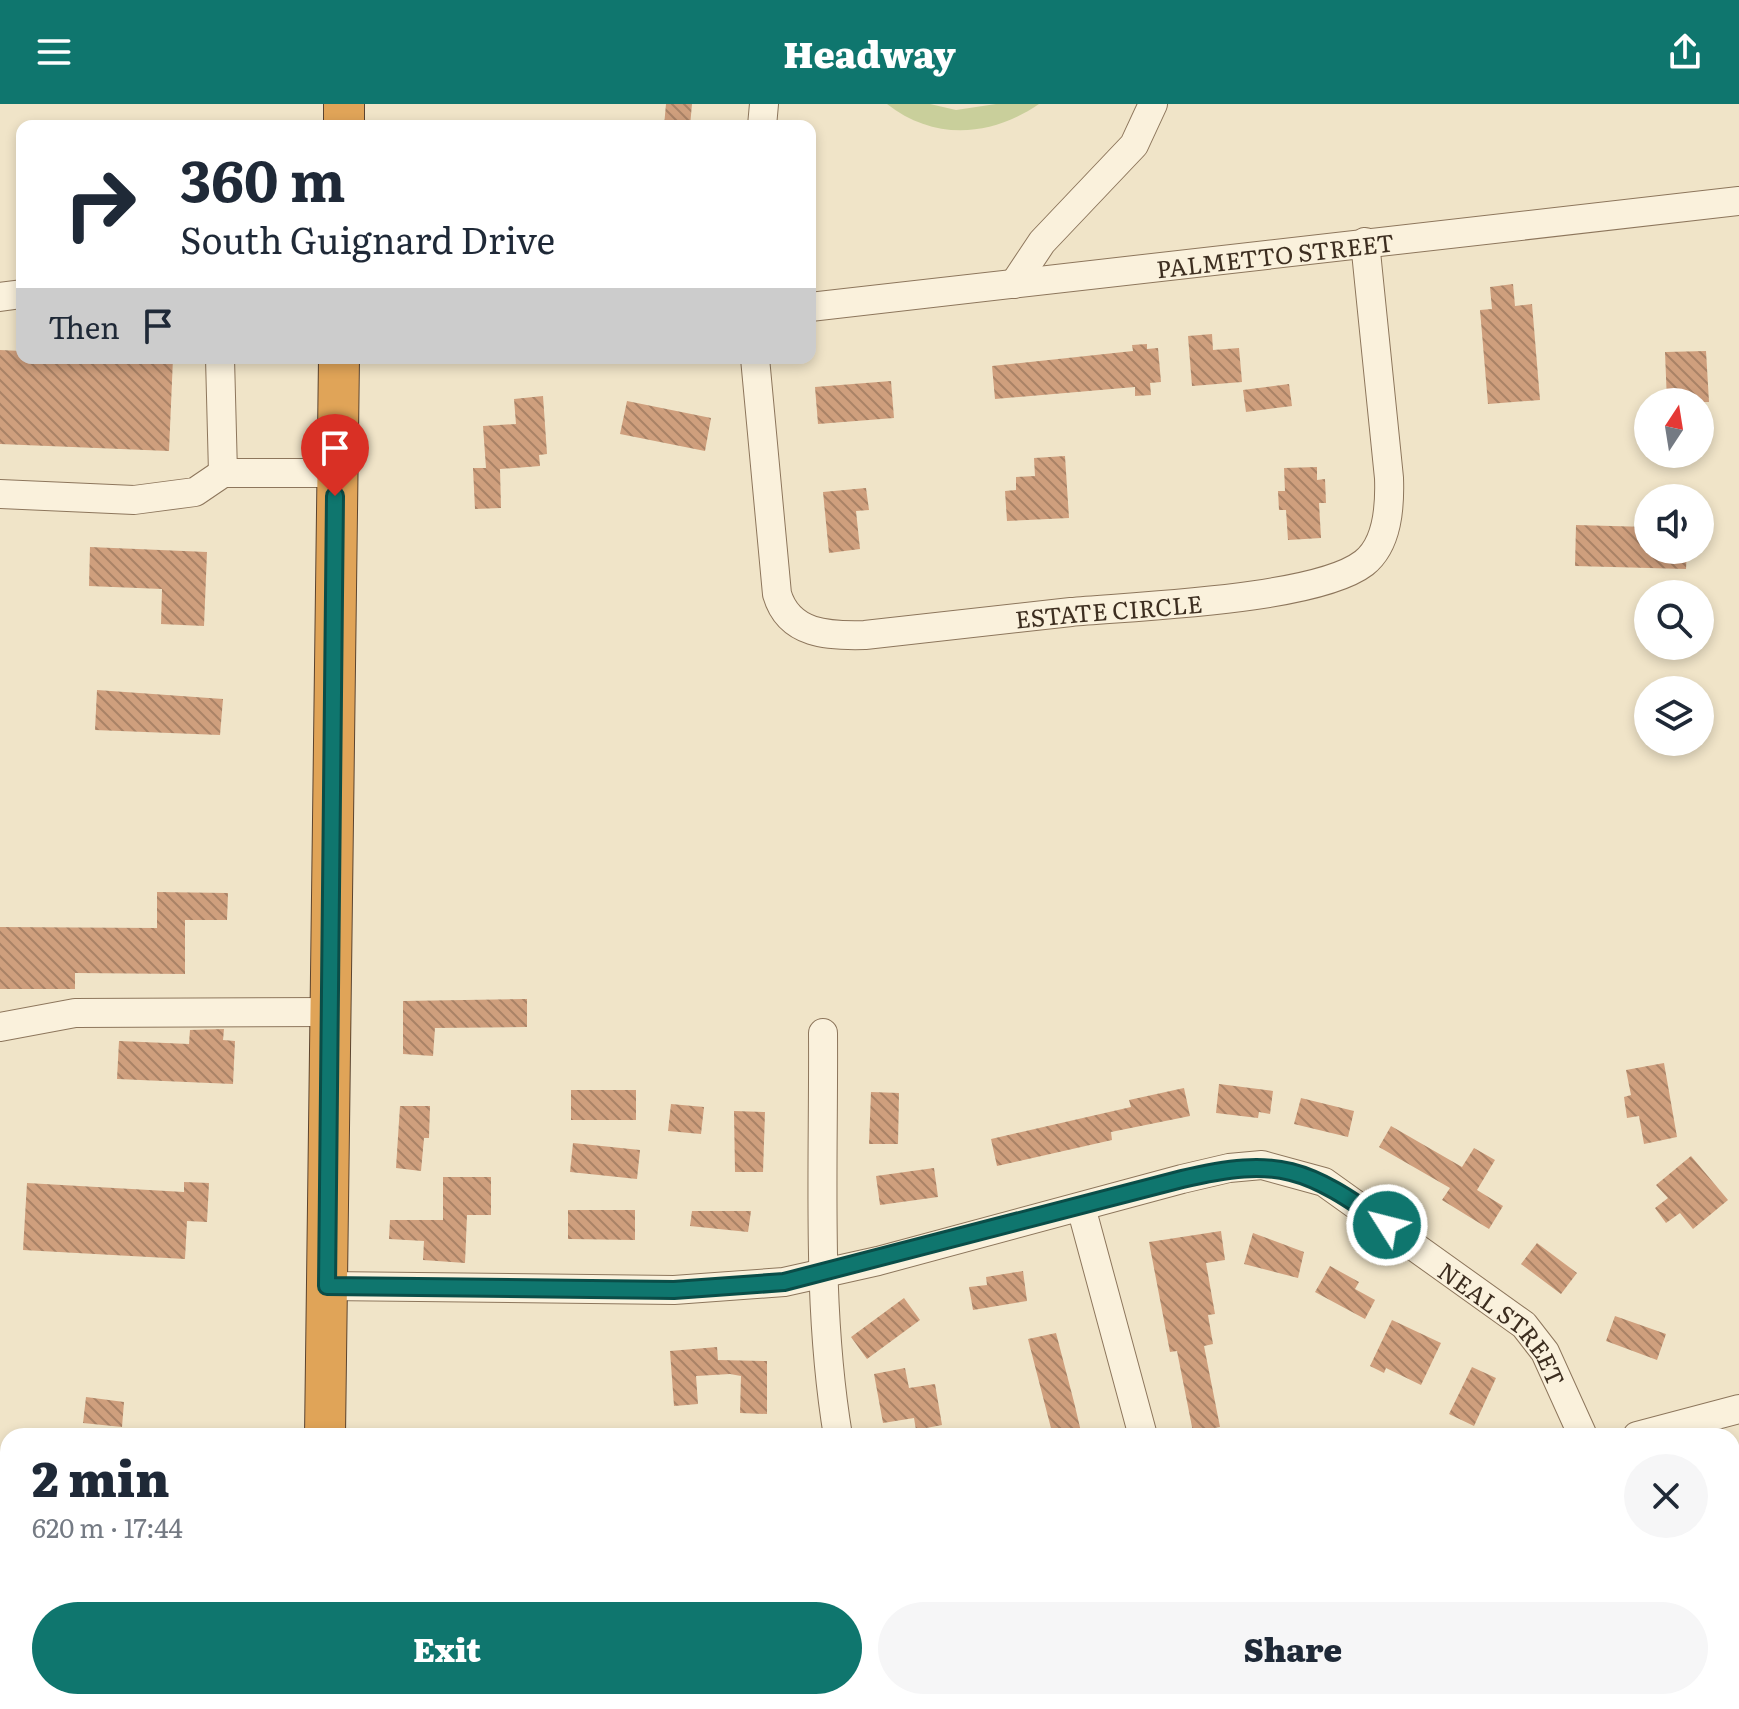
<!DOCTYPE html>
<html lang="en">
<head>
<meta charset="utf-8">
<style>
	:root { --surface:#fff; --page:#f6f6f7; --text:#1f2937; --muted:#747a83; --accent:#0f766e }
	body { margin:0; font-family:Literata,serif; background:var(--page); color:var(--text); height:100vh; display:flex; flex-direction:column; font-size:30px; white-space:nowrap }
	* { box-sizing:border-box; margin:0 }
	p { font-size:26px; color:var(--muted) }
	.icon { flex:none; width:44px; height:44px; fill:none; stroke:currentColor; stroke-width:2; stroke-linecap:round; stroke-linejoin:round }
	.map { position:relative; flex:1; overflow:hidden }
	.side { position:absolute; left:0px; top:1324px; width:1740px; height:282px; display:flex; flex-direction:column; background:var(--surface); border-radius:24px 24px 0 0; box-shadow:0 4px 12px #0003 }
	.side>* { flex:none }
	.banner { position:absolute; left:16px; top:16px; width:800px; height:244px; border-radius:16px; box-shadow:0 4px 12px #0003; background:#fff; color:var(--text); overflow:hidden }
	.needle { width:52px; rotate:12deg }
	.tools { position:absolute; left:1634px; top:284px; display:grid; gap:16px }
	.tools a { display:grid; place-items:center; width:80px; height:80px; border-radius:50%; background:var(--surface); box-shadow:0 4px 12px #0003; font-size:40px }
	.pin { position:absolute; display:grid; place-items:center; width:68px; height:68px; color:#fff; margin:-82px -34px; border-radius:50% 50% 50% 0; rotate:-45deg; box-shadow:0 0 8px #0007 }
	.pin .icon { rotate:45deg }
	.me { position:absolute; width:88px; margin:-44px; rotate:306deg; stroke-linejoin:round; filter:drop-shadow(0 0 6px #0008) }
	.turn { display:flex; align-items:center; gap:28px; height:168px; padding:0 32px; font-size:36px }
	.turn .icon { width:104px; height:104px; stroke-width:2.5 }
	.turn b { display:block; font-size:56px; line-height:68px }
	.then { display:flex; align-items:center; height:76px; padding:0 32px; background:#0003; gap:16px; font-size:30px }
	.round { display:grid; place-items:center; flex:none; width:84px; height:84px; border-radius:42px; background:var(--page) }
	.summary { display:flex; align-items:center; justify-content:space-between; height:136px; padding:0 32px }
	h1 { font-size:48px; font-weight:800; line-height:60px }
	.button { display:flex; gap:16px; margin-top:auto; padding:16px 32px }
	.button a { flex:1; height:92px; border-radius:48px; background:var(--accent); color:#fff; font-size:32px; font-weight:800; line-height:92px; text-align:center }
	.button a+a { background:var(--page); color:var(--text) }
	header { display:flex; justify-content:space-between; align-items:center; height:104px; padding:0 32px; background:var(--accent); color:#fff; font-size:36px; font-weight:800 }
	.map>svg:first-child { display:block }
	.park { fill:#c9cf9b }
	.building { fill:url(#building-back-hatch) }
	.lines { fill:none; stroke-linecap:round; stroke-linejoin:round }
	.minor-casing { stroke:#8d765c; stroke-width:30 }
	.highway-casing { stroke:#5b4430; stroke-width:42 }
	.minor { stroke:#faf1dc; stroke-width:28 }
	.highway { stroke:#e0a458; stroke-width:40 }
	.route-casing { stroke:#0a4d48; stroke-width:20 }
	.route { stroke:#0f766e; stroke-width:14 }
	.labels { text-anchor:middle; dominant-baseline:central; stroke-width:8; stroke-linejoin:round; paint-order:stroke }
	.street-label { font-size:24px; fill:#3d2e20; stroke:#f7eed8 }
</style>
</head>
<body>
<header><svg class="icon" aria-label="menu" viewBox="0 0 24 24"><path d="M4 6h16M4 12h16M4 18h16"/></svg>Headway<svg class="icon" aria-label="share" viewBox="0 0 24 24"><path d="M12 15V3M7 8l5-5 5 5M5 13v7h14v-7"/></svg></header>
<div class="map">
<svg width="1739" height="1605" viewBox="0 0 1739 1605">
	<defs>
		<pattern id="building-back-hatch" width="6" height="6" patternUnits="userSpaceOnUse" patternTransform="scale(2)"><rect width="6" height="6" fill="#cf9f7d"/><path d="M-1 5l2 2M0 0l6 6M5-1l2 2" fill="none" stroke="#a98266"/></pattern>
	</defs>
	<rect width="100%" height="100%" fill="#f0e4c8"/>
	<!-- park -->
	<path class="park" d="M887,0H930L956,6L996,0H1039C991,33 934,37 887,0Z"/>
	<!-- building -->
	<path class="building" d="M666,0H692L690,22H664Z
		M1513,180L1515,202L1532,200L1540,296L1488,300L1480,206L1492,205L1490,183Z
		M1212,230L1213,246L1239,244L1242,278L1192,282L1188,232Z
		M1147,240V245L1158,244L1161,278L1150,279L1151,291L1135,292V283L995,295L992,262L1133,247L1132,241Z
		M0,246L22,247V254H173L169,347L0,340Z
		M1706,247L1709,298H1667L1665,248Z
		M891,277L894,314L818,320L815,283Z
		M1289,280L1292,302L1246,308L1243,286Z
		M543,292L547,350L539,351L540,362L500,365L501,404L475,405L473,364H486L483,322L516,320L514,295Z
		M627,297L711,314L705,347L620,330Z
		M1065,352L1069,414L1007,417L1005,387L1016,386V373L1035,372L1034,354Z
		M1317,363V376L1325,375L1326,399H1319L1321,434L1288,436L1286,406H1279L1278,387H1285L1284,364Z
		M866,384L869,406L856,407L860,445L829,449L823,388Z
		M1576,421L1648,423V446H1687L1686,465L1575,462Z
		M90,443L207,448L204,522L161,520L162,485L89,482Z
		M97,586L223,595L220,631L95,626Z
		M157,788L228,789L227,816H185V870L75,869V885H0V823L157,824Z
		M527,895V923L435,924L433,952L403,950V897Z
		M224,925L223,936L235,937L233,980L117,975L119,937L189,940L190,926Z
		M1664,959L1677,1033L1644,1040L1639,1012L1627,1014L1624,993L1631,991L1626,966Z
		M1219,980L1273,987L1270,1010L1259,1008L1258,1014L1216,1009Z
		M1184,984L1190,1012L1111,1028L1112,1036L997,1062L991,1035L1131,1003L1129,996Z
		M571,986H636V1016H571Z
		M871,988L899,989L898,1040H869Z
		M1301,994L1354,1007L1348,1033L1294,1020Z
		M671,1000L704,1003L701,1030L668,1027Z
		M400,1002H430L429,1034H424L421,1067L396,1064Z
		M734,1007L765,1008L763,1068H735Z
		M1391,1022L1462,1063L1474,1044L1495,1056L1477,1086L1503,1102L1489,1125L1442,1096L1450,1084L1379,1043Z
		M573,1039L640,1046L637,1075L570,1068Z
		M1691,1052L1728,1096L1693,1125L1680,1109L1666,1119L1655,1104L1668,1094L1656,1081Z
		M934,1064L938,1093L880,1101L876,1072Z
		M443,1073H491V1111H467L465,1159L423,1156L424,1137L389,1135L390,1116H443Z
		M184,1078L209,1079L207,1118L187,1117L185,1155L23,1146L27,1079L184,1088Z
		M568,1106H635V1136L568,1135Z
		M692,1107H751L748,1128L690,1122Z
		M1221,1127L1225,1156L1206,1159L1215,1210L1208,1211L1213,1240L1204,1242L1220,1323L1193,1328L1177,1247L1170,1248L1149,1138Z
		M1253,1129L1304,1148L1298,1174L1244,1160Z
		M1537,1139L1577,1169L1561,1190L1521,1160Z
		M1330,1162L1359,1178L1355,1185L1375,1196L1365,1215L1315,1188Z
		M1023,1167L1027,1197L973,1206L969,1183L987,1181L986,1173Z
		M904,1194L920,1216L867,1255L851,1233Z
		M1615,1212L1666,1230L1657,1256L1606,1237Z
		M1392,1216L1441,1239L1421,1281L1386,1264L1384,1269L1370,1262Z
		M1056,1229L1074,1298L1082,1332H1053L1028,1235Z
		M717,1243L718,1256L767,1257V1310L740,1309L741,1272L730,1270L696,1272L698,1300L674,1302L670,1247Z
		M1472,1263L1496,1274L1474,1322L1449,1310Z
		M905,1264L909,1284L935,1280L942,1321L916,1326L914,1314L883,1319L874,1270Z
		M86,1293L124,1298L122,1323L83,1319Z"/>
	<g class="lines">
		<!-- minor casing -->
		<g class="minor-casing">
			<g id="minor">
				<path d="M762,22L764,0"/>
				<path d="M1014,180L1042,138L1134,41L1153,0"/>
				<path d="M0,193L22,190"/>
				<path id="s1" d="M810,203L1739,97"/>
				<path d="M220,254L223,369H336"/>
				<path id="s2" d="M755,254L777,490C789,531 829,532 865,531C934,523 1003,515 1071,508C1137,502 1316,496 1364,459C1388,440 1390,402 1389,374L1365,138"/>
				<path d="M0,390L134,396L195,388L223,369"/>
				<path d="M0,923L75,909L329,908"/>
				<path d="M823,929C824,1063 816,1200 838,1332"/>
				<path d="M1081,1103L1143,1332"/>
				<path id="s3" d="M327,1182L674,1186L784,1178L878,1157L1182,1075L1229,1064L1262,1061L1324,1078L1524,1221L1545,1248L1583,1332"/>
				<path d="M1637,1332L1739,1305"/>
				<path d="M722,1598L727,1605"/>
				<path d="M1285,1605L1286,1598"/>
			</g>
		</g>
		<!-- highway casing -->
		<g class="highway-casing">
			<path id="highway" d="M344,22V0
				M325,1332L339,254
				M322,1605V1598"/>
		</g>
		<!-- minor -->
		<use href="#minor" class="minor"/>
		<!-- highway -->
		<use href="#highway" class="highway"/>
	</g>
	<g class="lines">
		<!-- route casing -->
		<g class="route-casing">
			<path id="route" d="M335,392L327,1182L674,1186L784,1178L1182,1075C1279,1052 1307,1064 1387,1121"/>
		</g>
		<!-- route -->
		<use href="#route" class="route"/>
	</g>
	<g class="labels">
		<!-- street labels -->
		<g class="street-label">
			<text stroke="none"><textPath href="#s1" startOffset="468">PALMETTO STREET</textPath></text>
			<text stroke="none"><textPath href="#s2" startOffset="588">ESTATE CIRCLE</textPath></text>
			<text stroke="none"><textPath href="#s3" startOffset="1244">NEAL STREET</textPath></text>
		</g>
	</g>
</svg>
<div class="tools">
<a><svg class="needle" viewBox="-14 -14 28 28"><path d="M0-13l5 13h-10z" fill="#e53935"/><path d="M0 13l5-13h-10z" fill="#747a83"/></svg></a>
<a><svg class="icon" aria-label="sound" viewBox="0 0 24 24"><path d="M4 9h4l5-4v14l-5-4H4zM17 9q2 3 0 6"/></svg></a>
<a><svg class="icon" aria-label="search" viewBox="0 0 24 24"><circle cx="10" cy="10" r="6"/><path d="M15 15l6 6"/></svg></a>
<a><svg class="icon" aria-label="layers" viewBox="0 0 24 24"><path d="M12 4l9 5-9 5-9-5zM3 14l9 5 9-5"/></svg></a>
</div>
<div class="pin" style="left:335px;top:392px;background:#d93025"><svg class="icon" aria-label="arrive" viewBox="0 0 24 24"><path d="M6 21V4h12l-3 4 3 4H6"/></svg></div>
<svg class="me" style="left:1387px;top:1121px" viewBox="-20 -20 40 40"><circle r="17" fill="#0f766e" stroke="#fff" stroke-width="3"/><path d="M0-11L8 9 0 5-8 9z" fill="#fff"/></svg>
<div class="banner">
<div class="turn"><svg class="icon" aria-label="right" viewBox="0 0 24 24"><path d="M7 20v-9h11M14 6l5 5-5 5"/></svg><div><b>360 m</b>South Guignard Drive</div></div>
<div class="then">Then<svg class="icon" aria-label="arrive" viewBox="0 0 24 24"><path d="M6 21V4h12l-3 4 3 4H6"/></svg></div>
</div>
<section class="side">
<div class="summary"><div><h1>2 min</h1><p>620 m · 17:44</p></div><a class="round"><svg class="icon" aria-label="close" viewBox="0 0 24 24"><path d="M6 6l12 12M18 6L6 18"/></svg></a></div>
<div class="button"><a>Exit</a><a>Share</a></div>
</section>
</div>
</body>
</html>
